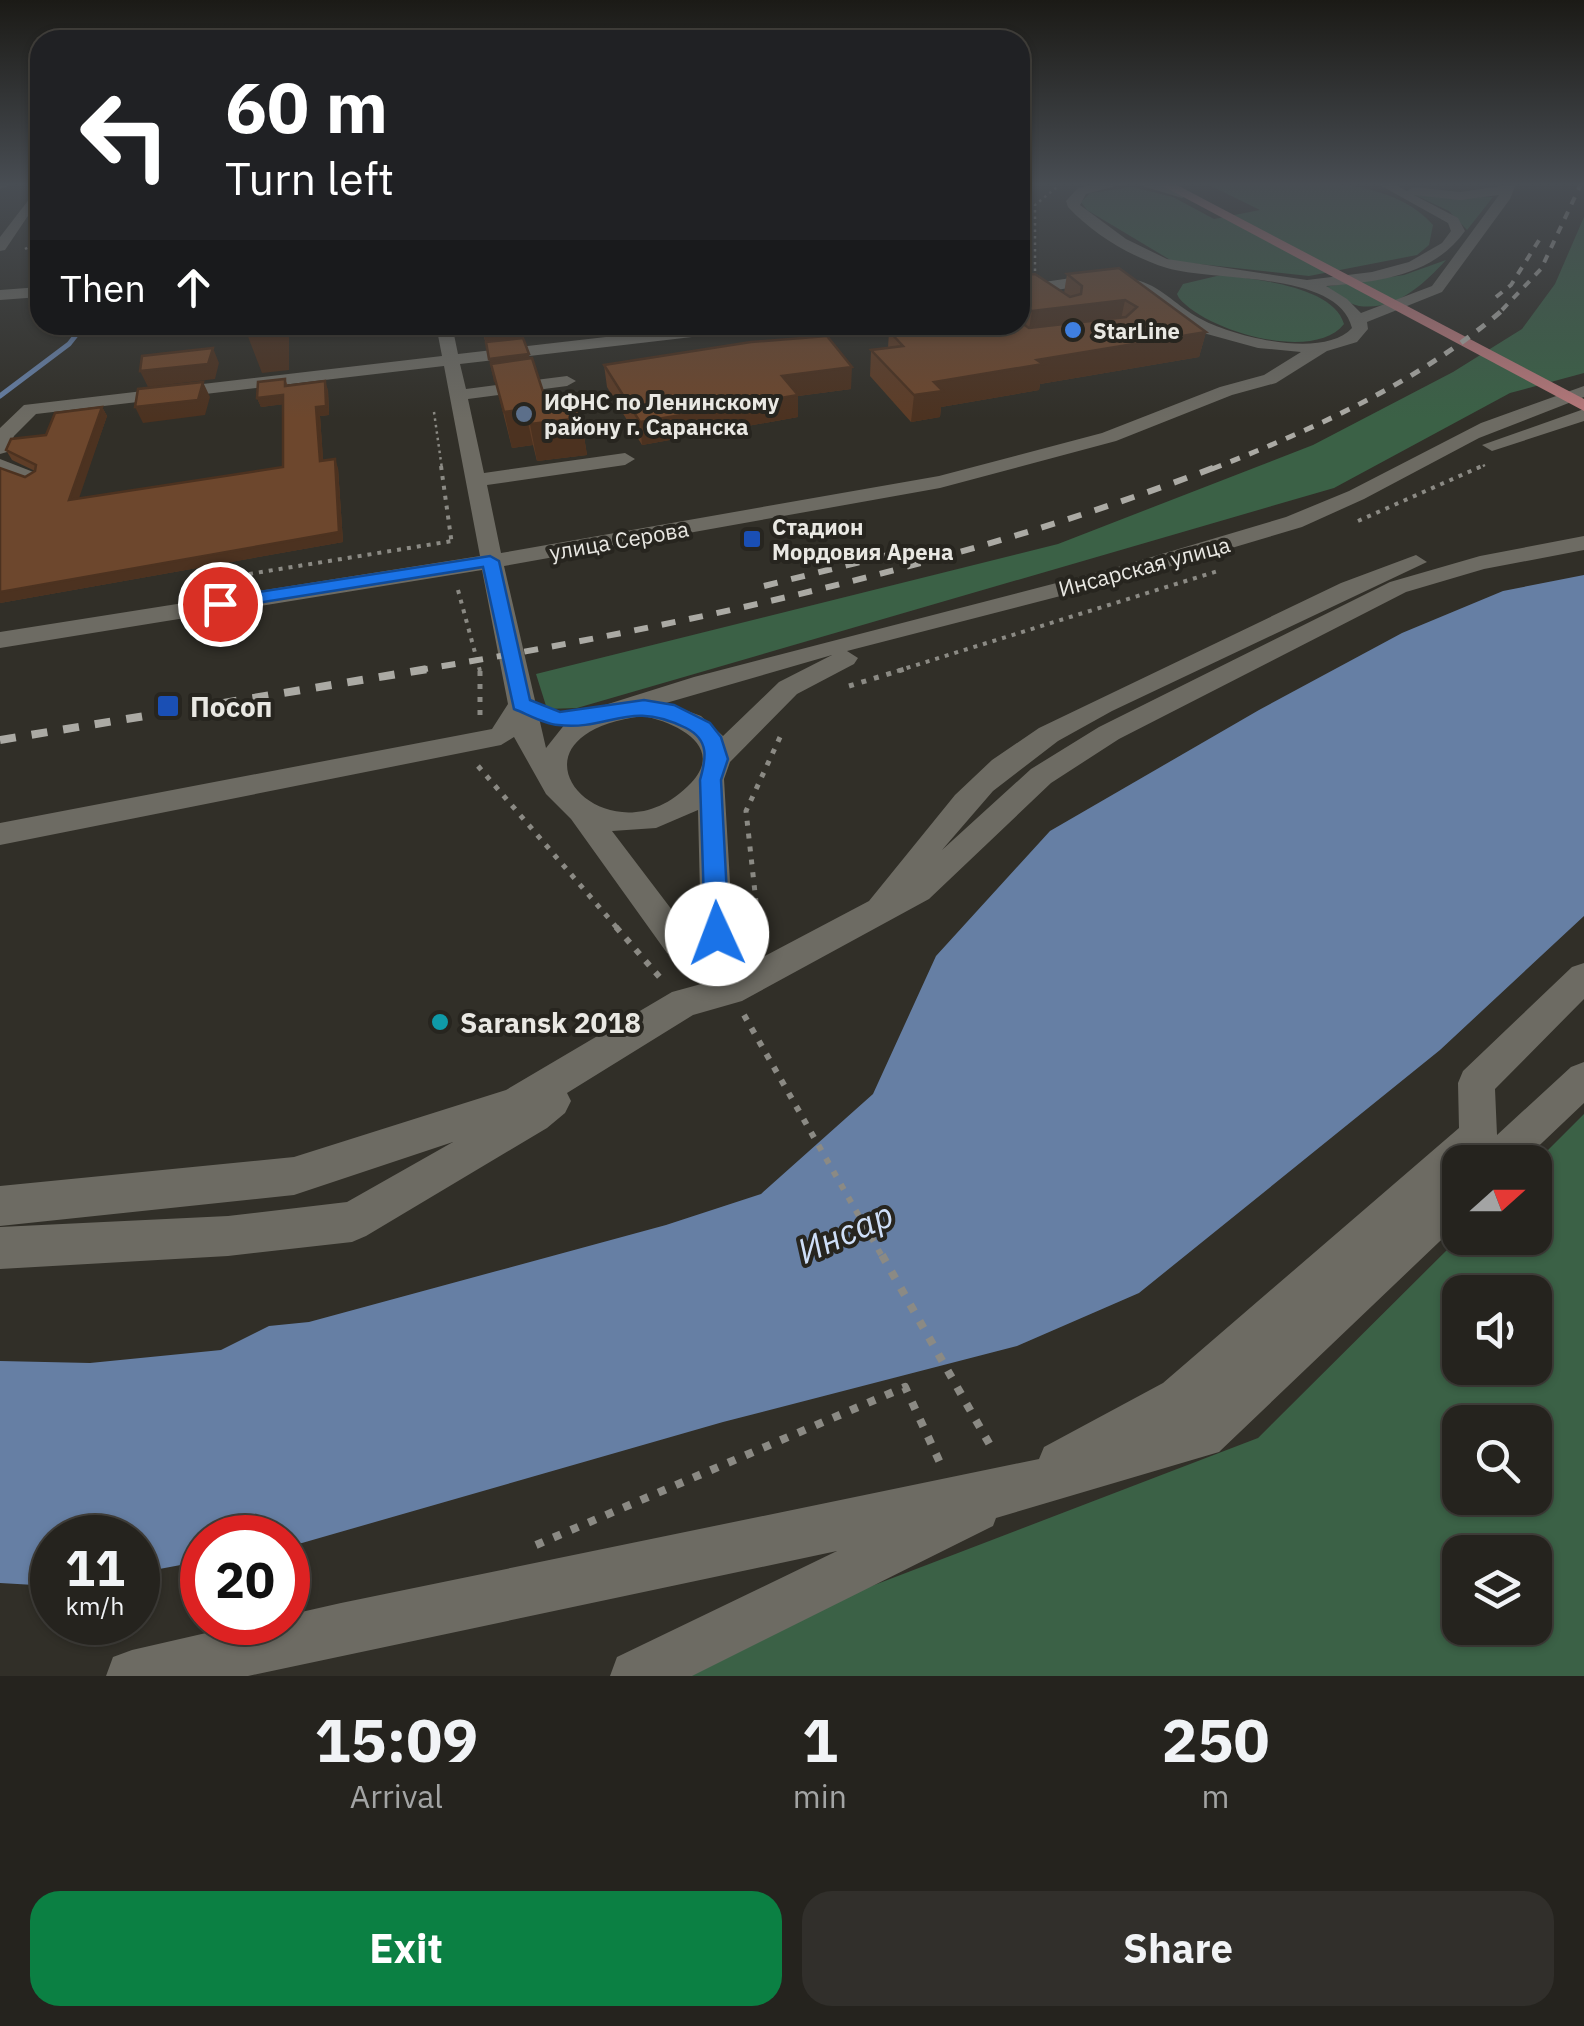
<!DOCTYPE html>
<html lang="en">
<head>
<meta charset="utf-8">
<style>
	:root { --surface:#25231e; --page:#312f2b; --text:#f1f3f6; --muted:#a3a4a4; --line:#42403c; --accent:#0b8043 }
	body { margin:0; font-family:"IBM Plex Sans",sans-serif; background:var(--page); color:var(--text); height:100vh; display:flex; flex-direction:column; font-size:38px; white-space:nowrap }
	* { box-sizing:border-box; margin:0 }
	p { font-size:32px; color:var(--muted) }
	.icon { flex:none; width:55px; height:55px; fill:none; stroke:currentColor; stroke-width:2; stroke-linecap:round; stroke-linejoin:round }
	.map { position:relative; height:1676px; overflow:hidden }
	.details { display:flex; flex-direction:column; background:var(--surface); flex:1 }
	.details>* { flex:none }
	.banner { position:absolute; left:30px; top:30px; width:1000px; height:305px; border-radius:30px; box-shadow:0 2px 8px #0004,0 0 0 2px var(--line); background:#202124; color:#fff; overflow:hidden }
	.needle { width:65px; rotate:69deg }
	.fabs { position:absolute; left:1442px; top:1145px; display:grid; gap:20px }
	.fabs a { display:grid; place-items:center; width:110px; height:110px; border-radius:20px; background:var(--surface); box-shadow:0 2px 8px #0004,0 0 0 2px var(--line); font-size:50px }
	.speed { position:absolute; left:30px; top:1515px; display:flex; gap:20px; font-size:50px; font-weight:700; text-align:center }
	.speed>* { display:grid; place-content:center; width:130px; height:130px; border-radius:50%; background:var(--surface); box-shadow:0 2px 8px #0004,0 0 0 2px var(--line); line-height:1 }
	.speed small { font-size:25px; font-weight:400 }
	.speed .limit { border:15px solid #d22; background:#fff; color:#111 }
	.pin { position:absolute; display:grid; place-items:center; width:85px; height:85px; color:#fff; margin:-42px; border:5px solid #fff; border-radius:50%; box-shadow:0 2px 10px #0007 }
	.me { position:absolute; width:110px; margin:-55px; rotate:358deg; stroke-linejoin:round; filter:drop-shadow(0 0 8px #0008) }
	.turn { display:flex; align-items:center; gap:35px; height:210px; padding:0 30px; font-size:45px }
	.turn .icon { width:130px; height:130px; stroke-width:2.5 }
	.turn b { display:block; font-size:70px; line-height:85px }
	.then { display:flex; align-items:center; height:95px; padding:0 30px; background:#0003; gap:20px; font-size:38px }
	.eta { display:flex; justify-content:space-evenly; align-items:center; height:170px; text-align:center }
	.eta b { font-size:60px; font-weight:700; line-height:70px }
	.cta { display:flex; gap:20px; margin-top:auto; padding:20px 30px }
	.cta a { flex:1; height:115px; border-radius:30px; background:var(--accent); color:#fff; font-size:40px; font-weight:700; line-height:115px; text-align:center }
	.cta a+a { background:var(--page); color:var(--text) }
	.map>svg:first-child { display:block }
	.green { fill:#3b6146; fill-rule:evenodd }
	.water { fill:#667fa4 }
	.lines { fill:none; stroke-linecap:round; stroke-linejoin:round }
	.stream { stroke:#667fa4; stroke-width:5 }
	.path-far4 { stroke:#8b8a84; stroke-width:2.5; stroke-dasharray:2.5 4; stroke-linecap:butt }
	.path-far3 { stroke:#8b8a84; stroke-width:4; stroke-dasharray:4 6; stroke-linecap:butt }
	.path-far2 { stroke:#8b8a84; stroke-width:5; stroke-dasharray:5 8; stroke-linecap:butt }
	.path-far1 { stroke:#8b8a84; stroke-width:6; stroke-dasharray:6 9; stroke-linecap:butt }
	.path { stroke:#8b8a84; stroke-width:8; stroke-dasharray:8 11; stroke-linecap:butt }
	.minor { fill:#6d6b63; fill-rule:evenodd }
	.major { fill:#b6787a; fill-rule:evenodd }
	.rail-far3 { stroke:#abaaa4; stroke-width:4; stroke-dasharray:8 8; stroke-linecap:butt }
	.rail-far2 { stroke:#abaaa4; stroke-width:5; stroke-dasharray:10 10; stroke-linecap:butt }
	.rail-far1 { stroke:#abaaa4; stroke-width:6; stroke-dasharray:14 14; stroke-linecap:butt }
	.rail { stroke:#abaaa4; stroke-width:8; stroke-dasharray:16 16; stroke-linecap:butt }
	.wall { fill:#5e3d27 }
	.shaded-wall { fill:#4c3220 }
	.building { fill:#6d472d; stroke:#4c3220; stroke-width:2.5 }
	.route { fill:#1a73e8; stroke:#114b97; stroke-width:2.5 }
	.shop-dot { fill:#3f7fe0; stroke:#27251f; stroke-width:4 }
	.service-dot { fill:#5c6f8a; stroke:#27251f; stroke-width:4 }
	.transit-dot { fill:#1a4fb4; stroke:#27251f; stroke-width:4 }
	.culture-dot { fill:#0f9aa8; stroke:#27251f; stroke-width:4 }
	.labels { text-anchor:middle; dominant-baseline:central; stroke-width:8; stroke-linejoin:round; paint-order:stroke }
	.far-poi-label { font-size:22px; font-weight:bold; fill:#e9e8e3; stroke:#27251f; text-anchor:start }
	.far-street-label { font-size:22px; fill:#e9e8e3; stroke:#27251f }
	.poi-label { font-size:28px; font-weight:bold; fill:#e9e8e3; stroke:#27251f; text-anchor:start }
	.near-water-label { font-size:35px; font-style:italic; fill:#cfdff8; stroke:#27251f }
</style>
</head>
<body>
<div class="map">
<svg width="1584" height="1676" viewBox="0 0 1584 1676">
	<rect width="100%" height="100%" fill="#312f28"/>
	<!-- green -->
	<path class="green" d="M1207,184C1275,184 1384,168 1433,225L1429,245L1417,255L1309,276L1172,261L1087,210L1081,202L1090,193L1132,187L1173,197L1214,219L1260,210Z
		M1415,195L1493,197L1467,230L1449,211Z
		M1584,217V373L1510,393L1334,488L577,708L547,709L536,674L1058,544L1313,445L1453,372L1522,329L1555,284Z
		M1446,260C1424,284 1396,311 1359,306C1348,304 1333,292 1324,287L1404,275Z
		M1221,275C1254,279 1334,286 1344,324C1314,363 1206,331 1179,298L1177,294L1183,284Z
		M1584,1114V1676H637L1258,1438L1460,1237L1535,1238V1163ZM1460,1292H1535V1368H1460ZM1460,1422H1535V1498H1460ZM1460,1552H1535V1628H1460Z"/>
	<!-- water -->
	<path class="water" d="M1584,575V916L1440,1050L1139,1293L1017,1346L723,1422L302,1543L288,1545V1538H202V1561L138,1573V1538H52V1586L0,1583V1361L90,1363L221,1350L269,1326L309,1322L666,1225L761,1194L873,1094L936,956L1050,831L1259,710L1402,633L1503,591Z"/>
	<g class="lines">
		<!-- stream -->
		<path class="stream" d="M0,396L69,344L84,325"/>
		<!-- path-far4 -->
		<path class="path-far4" d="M25,249L40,241
			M1035,271V205L1057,187
			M434,412L442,469
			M1477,469L1485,465"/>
		<!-- path-far3 -->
		<path class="path-far3" d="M441,466L452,545
			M1358,521L1482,466
			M249,574L452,541
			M458,590L480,671
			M897,671L1221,570"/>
		<!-- path-far2 -->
		<path class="path-far2" d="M849,686L905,669
			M480,715V669
			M478,766L618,929
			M759,929L746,811L781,735"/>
		<!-- path-far1 -->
		<path class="path-far1" d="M616,927L663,981
			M759,927L760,940
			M744,1015L883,1258"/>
		<!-- path -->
		<path class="path" d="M882,1255L994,1452
			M536,1545L905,1387L942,1467"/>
		<!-- minor -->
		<path class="minor" d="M0,184H15L0,189Z
			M1097,184H1123L1086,194L1080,205L1126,239L1167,259L1307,280L1372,272L1409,262L1442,243L1451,231L1448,223L1378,184H1394L1407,191L1413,187L1460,192L1516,184L1510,199L1442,292L1367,322L1368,329L1357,342L1327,351L1276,383L1232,395L1116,441L940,488L504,566L546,748L565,724L589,710L694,677L1118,567L1286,517L1349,491L1481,423L1584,386V397L1479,438L1364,499L1302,527L1134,577L847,651L858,658L854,664L797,694L730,762L724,779L733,934L717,967L705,971L667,953L571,819L546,794L514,737L501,745L0,845V823L492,729L508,704L482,570L0,648V632L480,556L444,366L36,414L14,436L7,452L0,454V428L24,405L442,356L436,325H452L458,354L710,325H760L752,330L460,364L466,389L567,376L576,381L567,386L468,399L484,473L625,453L635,459L625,465L487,485L501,553L939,476L1102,433L1220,387L1264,375L1301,352L1258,348L1207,334L1178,319L1142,293L1123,286L1099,283L1020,296V286C1061,280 1100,270 1140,281C1163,288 1178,307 1199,318C1231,336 1323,360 1352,328C1338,270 1212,282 1167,268C1131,257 1093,234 1068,207L1066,201L1078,188ZM1414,195L1460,200L1499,195L1432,286L1361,313L1347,299L1326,286C1378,282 1433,276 1465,231L1458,218ZM832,655L779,682L723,736L701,716L666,703ZM643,716C675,722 726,746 691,783C608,871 486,736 643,716ZM698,810L701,934L698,938L691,935L612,831L656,828Z
			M1136,184H1158L1188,194L1182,198Z
			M40,185V198L5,250L0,251V237Z
			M40,287V297L0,300V290Z
			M1584,409V421L1492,451L1482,445Z
			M0,459L36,473L39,477L29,483L0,472Z
			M1584,536V550L1484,569L1406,592L1119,739L1051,783L929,899L742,1001L693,1015L567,1093L571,1101L565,1113L547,1128L366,1236L352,1242L228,1256L0,1269V1227L228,1216L347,1202L453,1142L294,1195L0,1226V1186L294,1157L506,1090L672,992L723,978L869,901L955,795L992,760L1039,728L1341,583L1416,555L1427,562L1112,711L1058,741L993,791L942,850L1031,769L1099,727L1390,582L1480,556Z
			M1584,963V999L1495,1089L1497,1135L1571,1067L1584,1062V1103L1522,1162H1460V1222L1219,1452L996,1518L993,1526L692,1676H610L617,1657L837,1551L248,1676H106L113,1657L132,1650L254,1622H288V1615L341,1603L1039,1459L1044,1447L1163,1383L1459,1128L1458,1083L1463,1071L1572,967Z"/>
		<!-- major -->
		<path class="major" d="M1159,184H1175L1584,399V411Z"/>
		<!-- rail-far3 -->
		<path class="rail-far3" d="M1496,297L1511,285L1541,237
			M1502,310L1541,269L1581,184"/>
		<!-- rail-far2 -->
		<path class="rail-far2" d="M1212,469C1316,428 1420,382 1505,308"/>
		<!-- rail-far1 -->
		<path class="rail-far1" d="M764,586L900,552
			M414,671C687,625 959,566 1218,466"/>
		<!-- rail -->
		<path class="rail" d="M0,740L428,669"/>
	</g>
	<!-- wall -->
	<path class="wall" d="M1020,255L1026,259L1023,275L1064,293L1067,274L1206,332L1199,357L1040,384L1039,390L941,407L940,417L911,422L870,376L871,350L888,348L889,331L884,325H1020Z
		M481,325L521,338L545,398L581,418L587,455L537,461L533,445L512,448Z
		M604,365L851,389L798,396V417L642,445L607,387Z
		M285,379L288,386L328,390L329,415L320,416L323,461L338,468L343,542L0,603L25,477L35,471L12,460L6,450L46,435L102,407L107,416L78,498L283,467V404L261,407L257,398Z"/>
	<!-- shaded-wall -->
	<path class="shaded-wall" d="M1020,184H1029L1026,205H1020Z
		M1026,259L1022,282L1020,263Z
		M1125,300L1120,324L1028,335L1032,311Z
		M275,325H345L289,331V370L262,373L247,334Z
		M519,328L522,343L487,347L483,332Z
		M1206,332L1199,357L1040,384L1039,390L941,407L940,417L911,422L914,395L934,382L1037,360Z
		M213,348L219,363L215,379L148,387L140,371Z
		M529,354L534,377L494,382L489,359Z
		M852,367L851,389L798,396V417L642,445L640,422L782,376Z
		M325,381L328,390L329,415L320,416L324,471L320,461L316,407Z
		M203,382L210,397L205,415L143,423L135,407Z
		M283,395L286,404L261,407L257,398Z
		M102,407L107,416L75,510L69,500Z
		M525,409L533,445L512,448L504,412Z
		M581,418L587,455L537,461L530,424Z
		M335,459L338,468L343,542L0,603V592Z"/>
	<!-- building -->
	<path class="building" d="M1020,264L1021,275L1035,274L1070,297L1081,294L1082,286L1067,274L1119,268L1206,332L1037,360L1043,364L934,382L943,391L914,395L871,350L903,346L889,331L913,328L910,325H1020V322L1029,328L1126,317L1137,307L1125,300L1032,311L1020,303Z
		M249,325H275L274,331L247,334Z
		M482,325H518L519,328L483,332Z
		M827,336L852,367L782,376L798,395L640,422L604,365L751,342Z
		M523,338L529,354L489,359L486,342Z
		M213,348L208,364L140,371L142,356Z
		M532,358L545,398L572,394L581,418L530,424L525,409L504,412L491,364Z
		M285,379V386L325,381L326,406L316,407L320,461L335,459L339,532L0,592V468L25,477L35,471L36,465L6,450L11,439L46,435L55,413L102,407L69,500L283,467V395L257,398L258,382Z
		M203,382L198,400L135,407L138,389Z"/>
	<!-- sky -->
	<linearGradient id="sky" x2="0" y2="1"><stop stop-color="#1b1a16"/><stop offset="0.44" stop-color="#484d53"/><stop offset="1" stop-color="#484d53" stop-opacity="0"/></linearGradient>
	<rect width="1584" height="419" fill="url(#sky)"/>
	<!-- route -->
	<path class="route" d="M490,556L499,561L530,700L560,712L644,700L674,705L710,723L721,737L728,759L721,780L729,934L726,941H708L705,934L700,780C706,759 710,740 686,728C628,699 610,731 558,725C544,724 527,714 514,709L483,567L220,609L211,604L220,598Z"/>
	<!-- markers -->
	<circle class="shop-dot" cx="1073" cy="330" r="10"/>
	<circle class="service-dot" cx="524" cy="414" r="10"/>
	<g class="transit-dot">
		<rect x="742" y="529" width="20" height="20" rx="5"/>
		<rect x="156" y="694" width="24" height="24" rx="5"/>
	</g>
	<circle class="culture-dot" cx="440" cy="1022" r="10"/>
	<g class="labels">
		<!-- far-poi labels -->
		<g class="far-poi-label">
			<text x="1093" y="330">StarLine</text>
			<text x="544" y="401">ИФНС по Ленинскому<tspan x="544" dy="25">району г. Саранска</tspan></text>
			<text x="772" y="526">Стадион<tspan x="772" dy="25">Мордовия Арена</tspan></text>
		</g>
		<!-- far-street labels -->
		<g class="far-street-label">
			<text transform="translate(619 540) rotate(-10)">улица Серова</text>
			<text transform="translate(1144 566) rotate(-15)">Инсарская улица</text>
		</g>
		<!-- poi labels -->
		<g class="poi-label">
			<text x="190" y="706">Посоп</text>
			<text x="460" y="1022">Saransk 2018</text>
		</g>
		<!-- near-water labels -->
		<g class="near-water-label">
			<text transform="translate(845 1232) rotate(-24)">Инсар</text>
		</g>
	</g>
</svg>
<div class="fabs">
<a><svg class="needle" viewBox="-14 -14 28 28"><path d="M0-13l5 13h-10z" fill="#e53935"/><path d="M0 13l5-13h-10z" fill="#a3a4a4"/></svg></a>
<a><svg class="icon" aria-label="sound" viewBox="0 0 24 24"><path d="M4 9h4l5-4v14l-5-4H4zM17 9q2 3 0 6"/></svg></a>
<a><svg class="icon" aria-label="search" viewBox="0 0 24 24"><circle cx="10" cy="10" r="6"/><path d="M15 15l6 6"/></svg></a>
<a><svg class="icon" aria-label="layers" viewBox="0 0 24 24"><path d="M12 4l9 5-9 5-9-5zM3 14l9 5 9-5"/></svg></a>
</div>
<div class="speed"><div>11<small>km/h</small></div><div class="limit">20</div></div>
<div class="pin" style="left:220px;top:604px;background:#d93025"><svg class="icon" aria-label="arrive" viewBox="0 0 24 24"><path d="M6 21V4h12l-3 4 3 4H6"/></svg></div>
<svg class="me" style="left:717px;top:934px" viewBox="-20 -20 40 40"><circle r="19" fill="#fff"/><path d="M0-13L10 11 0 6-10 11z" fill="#1a73e8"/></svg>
<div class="banner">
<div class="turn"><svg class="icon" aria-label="left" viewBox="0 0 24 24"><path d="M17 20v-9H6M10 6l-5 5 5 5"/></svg><div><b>60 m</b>Turn left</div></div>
<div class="then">Then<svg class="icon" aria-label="ahead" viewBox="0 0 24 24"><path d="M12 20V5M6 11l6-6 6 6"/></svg></div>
</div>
</div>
<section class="details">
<div class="eta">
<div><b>15:09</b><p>Arrival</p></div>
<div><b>1</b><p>min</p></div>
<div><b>250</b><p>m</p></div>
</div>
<div class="cta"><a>Exit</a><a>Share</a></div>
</section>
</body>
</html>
